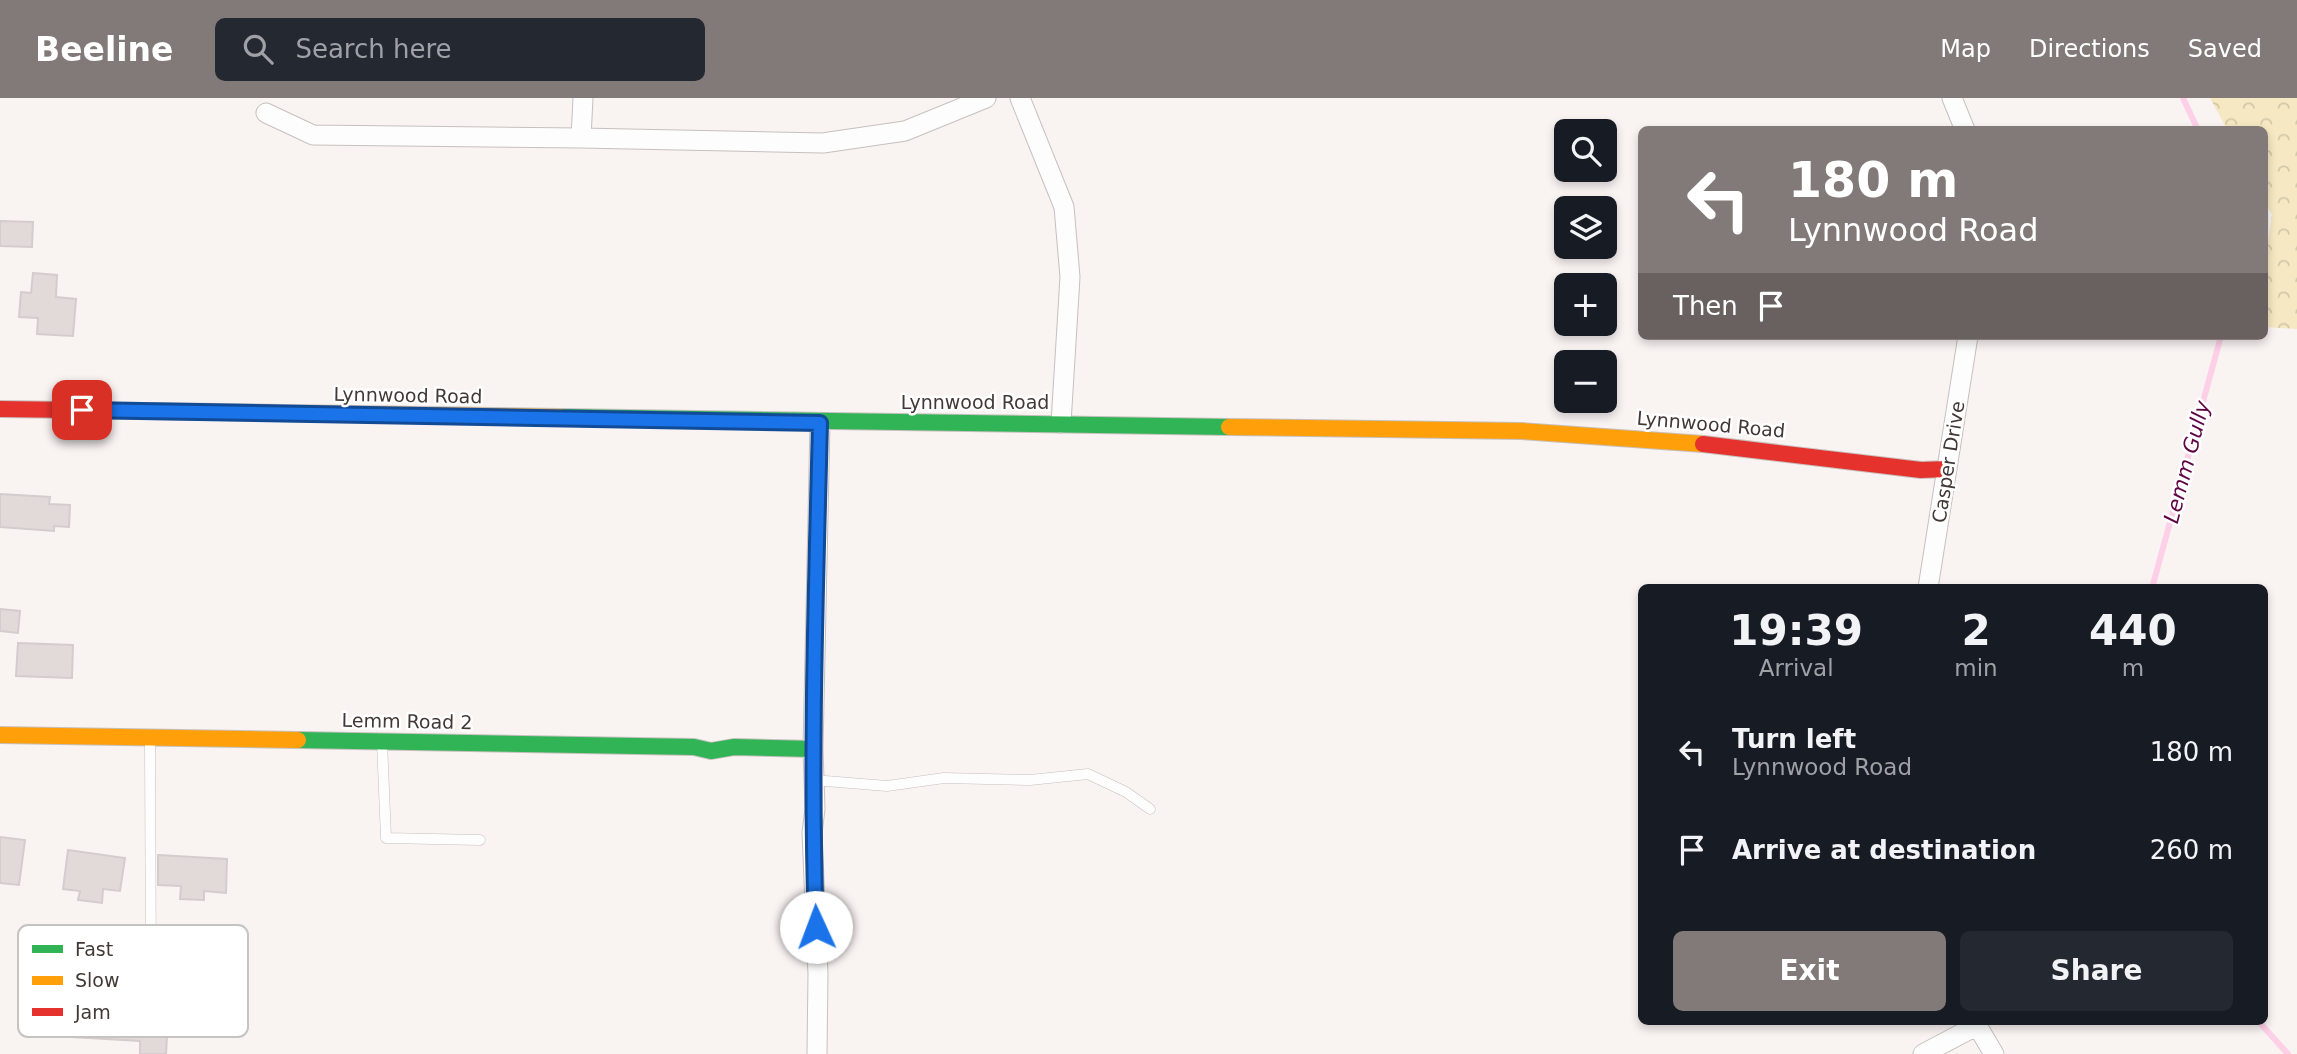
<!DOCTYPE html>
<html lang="en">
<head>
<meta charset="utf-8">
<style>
	:root { --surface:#171b24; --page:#242831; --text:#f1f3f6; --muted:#9ea1a6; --accent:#827a78 }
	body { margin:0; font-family:"DejaVu Sans",sans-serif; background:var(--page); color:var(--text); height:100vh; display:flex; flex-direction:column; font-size:26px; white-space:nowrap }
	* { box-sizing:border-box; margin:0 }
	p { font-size:23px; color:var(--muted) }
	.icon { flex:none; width:38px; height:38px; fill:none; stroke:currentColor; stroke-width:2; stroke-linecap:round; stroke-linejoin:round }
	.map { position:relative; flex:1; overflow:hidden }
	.drawer { position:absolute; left:1638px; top:486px; width:630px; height:441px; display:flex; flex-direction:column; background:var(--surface); border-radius:10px; box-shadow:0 4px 10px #0003 }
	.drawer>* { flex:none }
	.top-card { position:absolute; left:1638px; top:28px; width:630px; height:214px; border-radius:10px; box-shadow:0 4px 10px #0003; background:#827a78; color:#fff; overflow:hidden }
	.fabs { position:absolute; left:1554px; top:21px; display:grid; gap:14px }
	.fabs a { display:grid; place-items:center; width:63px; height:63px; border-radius:10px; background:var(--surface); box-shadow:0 4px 10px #0003; font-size:35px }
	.pin { position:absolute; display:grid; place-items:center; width:60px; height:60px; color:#fff; margin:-30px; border-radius:14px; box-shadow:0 4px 10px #0006 }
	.me { position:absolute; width:77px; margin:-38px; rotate:358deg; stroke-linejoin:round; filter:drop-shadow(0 0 5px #0008) }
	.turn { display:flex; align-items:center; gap:24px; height:147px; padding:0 35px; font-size:32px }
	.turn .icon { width:91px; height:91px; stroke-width:2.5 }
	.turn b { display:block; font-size:49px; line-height:60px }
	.then { display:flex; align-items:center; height:66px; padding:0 35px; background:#0003; gap:14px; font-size:26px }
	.eta { display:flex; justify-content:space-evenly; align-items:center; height:119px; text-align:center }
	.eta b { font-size:42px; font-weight:700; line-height:49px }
	.primary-button { display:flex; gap:14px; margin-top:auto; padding:14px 35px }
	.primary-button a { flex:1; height:80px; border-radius:10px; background:var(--accent); color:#fff; font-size:28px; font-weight:700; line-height:80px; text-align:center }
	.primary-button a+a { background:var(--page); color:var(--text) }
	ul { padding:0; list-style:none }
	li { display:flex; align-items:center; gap:21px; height:98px; padding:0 35px }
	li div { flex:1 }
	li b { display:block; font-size:26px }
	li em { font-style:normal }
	header { display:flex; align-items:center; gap:42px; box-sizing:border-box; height:98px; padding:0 35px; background:var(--accent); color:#fff }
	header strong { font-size:33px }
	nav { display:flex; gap:38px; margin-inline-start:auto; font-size:24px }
	.search { width:490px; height:63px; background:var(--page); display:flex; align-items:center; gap:18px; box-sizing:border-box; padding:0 24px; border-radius:10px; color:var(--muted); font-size:26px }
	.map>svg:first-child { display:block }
	.forest { fill:url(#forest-crowns) }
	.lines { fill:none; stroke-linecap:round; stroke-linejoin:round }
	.stream { stroke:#fdd0e8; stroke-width:6 }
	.building { fill:#e1dad9; stroke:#d4cccd; stroke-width:2 }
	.lane-casing { stroke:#c6c0be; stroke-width:11 }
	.street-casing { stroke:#c6c0be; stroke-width:21 }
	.fast-casing { stroke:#c6c0be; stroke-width:18 }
	.slow-casing { stroke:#c6c0be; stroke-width:18 }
	.jam-casing { stroke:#c6c0be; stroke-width:18 }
	.lane { stroke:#fefdfd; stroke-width:10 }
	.street { stroke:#fefdfd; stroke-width:19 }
	.fast { stroke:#30b455; stroke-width:16 }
	.slow { stroke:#ff9f0a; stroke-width:16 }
	.jam { stroke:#e5322d; stroke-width:16 }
	.route-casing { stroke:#114b97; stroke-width:18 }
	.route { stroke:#1a73e8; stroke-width:12 }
	.labels { text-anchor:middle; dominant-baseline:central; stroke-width:5; stroke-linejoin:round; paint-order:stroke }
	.street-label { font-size:19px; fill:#423936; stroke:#fff }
	.water-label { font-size:21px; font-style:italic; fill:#5f0545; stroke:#fff }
	.key { fill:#fff; stroke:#c6c4c3; stroke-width:2 }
	.key-label { font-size:19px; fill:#423936 }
</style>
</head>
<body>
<header>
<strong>Beeline</strong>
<div class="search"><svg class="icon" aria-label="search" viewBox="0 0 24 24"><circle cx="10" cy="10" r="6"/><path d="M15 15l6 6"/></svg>Search here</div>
<nav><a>Map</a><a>Directions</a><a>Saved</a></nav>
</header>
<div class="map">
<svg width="2297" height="956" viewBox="0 0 2297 956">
	<defs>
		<pattern id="forest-crowns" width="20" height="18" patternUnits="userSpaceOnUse" patternTransform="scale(1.75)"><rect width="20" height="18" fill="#f5e8c2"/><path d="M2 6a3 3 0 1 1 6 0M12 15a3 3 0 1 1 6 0" fill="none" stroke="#d3c8a7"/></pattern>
	</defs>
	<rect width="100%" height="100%" fill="#f9f3f2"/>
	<!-- forest -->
	<path class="forest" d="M2210,0H2297V231L2265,229L2264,170L2272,117L2265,104L2264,32L2227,31Z"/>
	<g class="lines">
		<!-- stream -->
		<path class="stream" d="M2183,0L2198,32
			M2152,490L2221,238
			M2259,924L2288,956"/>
	</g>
	<!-- building -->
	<path class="building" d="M0,123L33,124L32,149L0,148Z
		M33,175L57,177L56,199L76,201L73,238L37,236L38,220L19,219L21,194L31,195Z
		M0,396L50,399L49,406L70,407L69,429L54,428V433L0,429Z
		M0,511L20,513L18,535L0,533Z
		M18,545L73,547L72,580L16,578Z
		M0,739L25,742L19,787L0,785Z
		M68,752L125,760L120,793L103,791L102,805L78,802L80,793L63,791Z
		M158,757L227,761L226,795L204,793V802L180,801L181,788L158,787Z
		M74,896L169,904L166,956H140V943L72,939Z"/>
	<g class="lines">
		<!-- lane casing -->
		<g class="lane-casing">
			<path id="lane" d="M150,641L151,895
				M382,644L386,740L480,742
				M813,682L887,688L944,680L1030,682L1088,676L1126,694L1150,711"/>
		</g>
		<!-- street casing -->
		<g class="street-casing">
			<path id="street" d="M583,0L581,40L823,45L905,33L986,0
				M1020,0L1064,109L1070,179L1061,325
				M1952,0L1965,32
				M266,15L313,37L581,40
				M1928,490L1968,238
				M1975,924L1994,956
				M817,956L818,876L812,735L815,711L813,651L820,325
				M1923,956L1976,928"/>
		</g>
		<!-- fast casing -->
		<g class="fast-casing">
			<path id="fast" d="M561,319L1229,329
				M298,642L694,649L711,653L734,649L813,651"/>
		</g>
		<!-- slow casing -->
		<g class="slow-casing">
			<path id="slow" d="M284,315L561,319
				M1229,329L1521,333L1703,346
				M0,637L298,642"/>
		</g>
		<!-- jam casing -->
		<g class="jam-casing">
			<path id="jam" d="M0,311L284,315
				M1703,346L1921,372L1947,371"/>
		</g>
		<!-- lane -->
		<use href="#lane" class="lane"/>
		<!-- street -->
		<use href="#street" class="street"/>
		<!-- fast -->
		<use href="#fast" class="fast"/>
		<!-- slow -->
		<use href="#slow" class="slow"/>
		<!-- jam -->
		<use href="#jam" class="jam"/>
	</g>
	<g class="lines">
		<!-- route casing -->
		<g class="route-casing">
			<path id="route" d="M82,312L820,325C816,493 810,661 816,829"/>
		</g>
		<!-- route -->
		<use href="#route" class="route"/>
	</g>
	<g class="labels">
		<!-- street labels -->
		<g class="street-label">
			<text transform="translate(408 297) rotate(1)">Lynnwood Road</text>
			<text x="975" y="304">Lynnwood Road</text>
			<text transform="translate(1711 326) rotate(5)">Lynnwood Road</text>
			<text transform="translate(1948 364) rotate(-81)">Casper Drive</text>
			<text transform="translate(407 623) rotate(1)">Lemm Road 2</text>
		</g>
		<!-- water labels -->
		<g class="water-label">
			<text transform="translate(2187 364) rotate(-75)">Lemm Gully</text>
		</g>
	</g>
	<!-- legend -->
	<rect x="18" y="827" width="230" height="112" rx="10" class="key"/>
	<rect x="32" y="847" width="31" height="8" fill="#30b455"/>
	<rect x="32" y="878" width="31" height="9" fill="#ff9f0a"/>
	<rect x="32" y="910" width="31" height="8" fill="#e5322d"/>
	<g class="key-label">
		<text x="75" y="858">Fast</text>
		<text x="75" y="889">Slow</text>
		<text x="75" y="921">Jam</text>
	</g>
</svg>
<div class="fabs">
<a><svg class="icon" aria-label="search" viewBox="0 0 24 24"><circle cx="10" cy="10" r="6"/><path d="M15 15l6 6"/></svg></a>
<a><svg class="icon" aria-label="layers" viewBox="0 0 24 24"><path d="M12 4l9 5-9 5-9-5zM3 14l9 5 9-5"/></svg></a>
<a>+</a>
<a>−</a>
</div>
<div class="pin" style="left:82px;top:312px;background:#d93025"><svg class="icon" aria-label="arrive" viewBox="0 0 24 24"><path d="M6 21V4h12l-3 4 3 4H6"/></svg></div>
<svg class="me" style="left:816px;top:829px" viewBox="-20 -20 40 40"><circle r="19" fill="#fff"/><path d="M0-13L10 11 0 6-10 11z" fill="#1a73e8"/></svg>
<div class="top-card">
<div class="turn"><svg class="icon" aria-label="left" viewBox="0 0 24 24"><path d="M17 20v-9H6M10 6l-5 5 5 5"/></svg><div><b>180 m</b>Lynnwood Road</div></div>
<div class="then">Then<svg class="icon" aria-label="arrive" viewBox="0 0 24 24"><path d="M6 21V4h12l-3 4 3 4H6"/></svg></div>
</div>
<section class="drawer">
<div class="eta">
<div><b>19:39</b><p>Arrival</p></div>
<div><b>2</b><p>min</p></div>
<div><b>440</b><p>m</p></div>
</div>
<ul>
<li><svg class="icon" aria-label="left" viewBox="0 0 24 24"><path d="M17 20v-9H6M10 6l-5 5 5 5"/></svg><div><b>Turn left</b><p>Lynnwood Road</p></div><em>180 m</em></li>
<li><svg class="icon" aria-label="arrive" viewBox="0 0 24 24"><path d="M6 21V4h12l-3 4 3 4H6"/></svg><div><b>Arrive at destination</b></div><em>260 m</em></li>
</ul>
<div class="primary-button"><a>Exit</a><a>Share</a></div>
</section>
</div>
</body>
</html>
